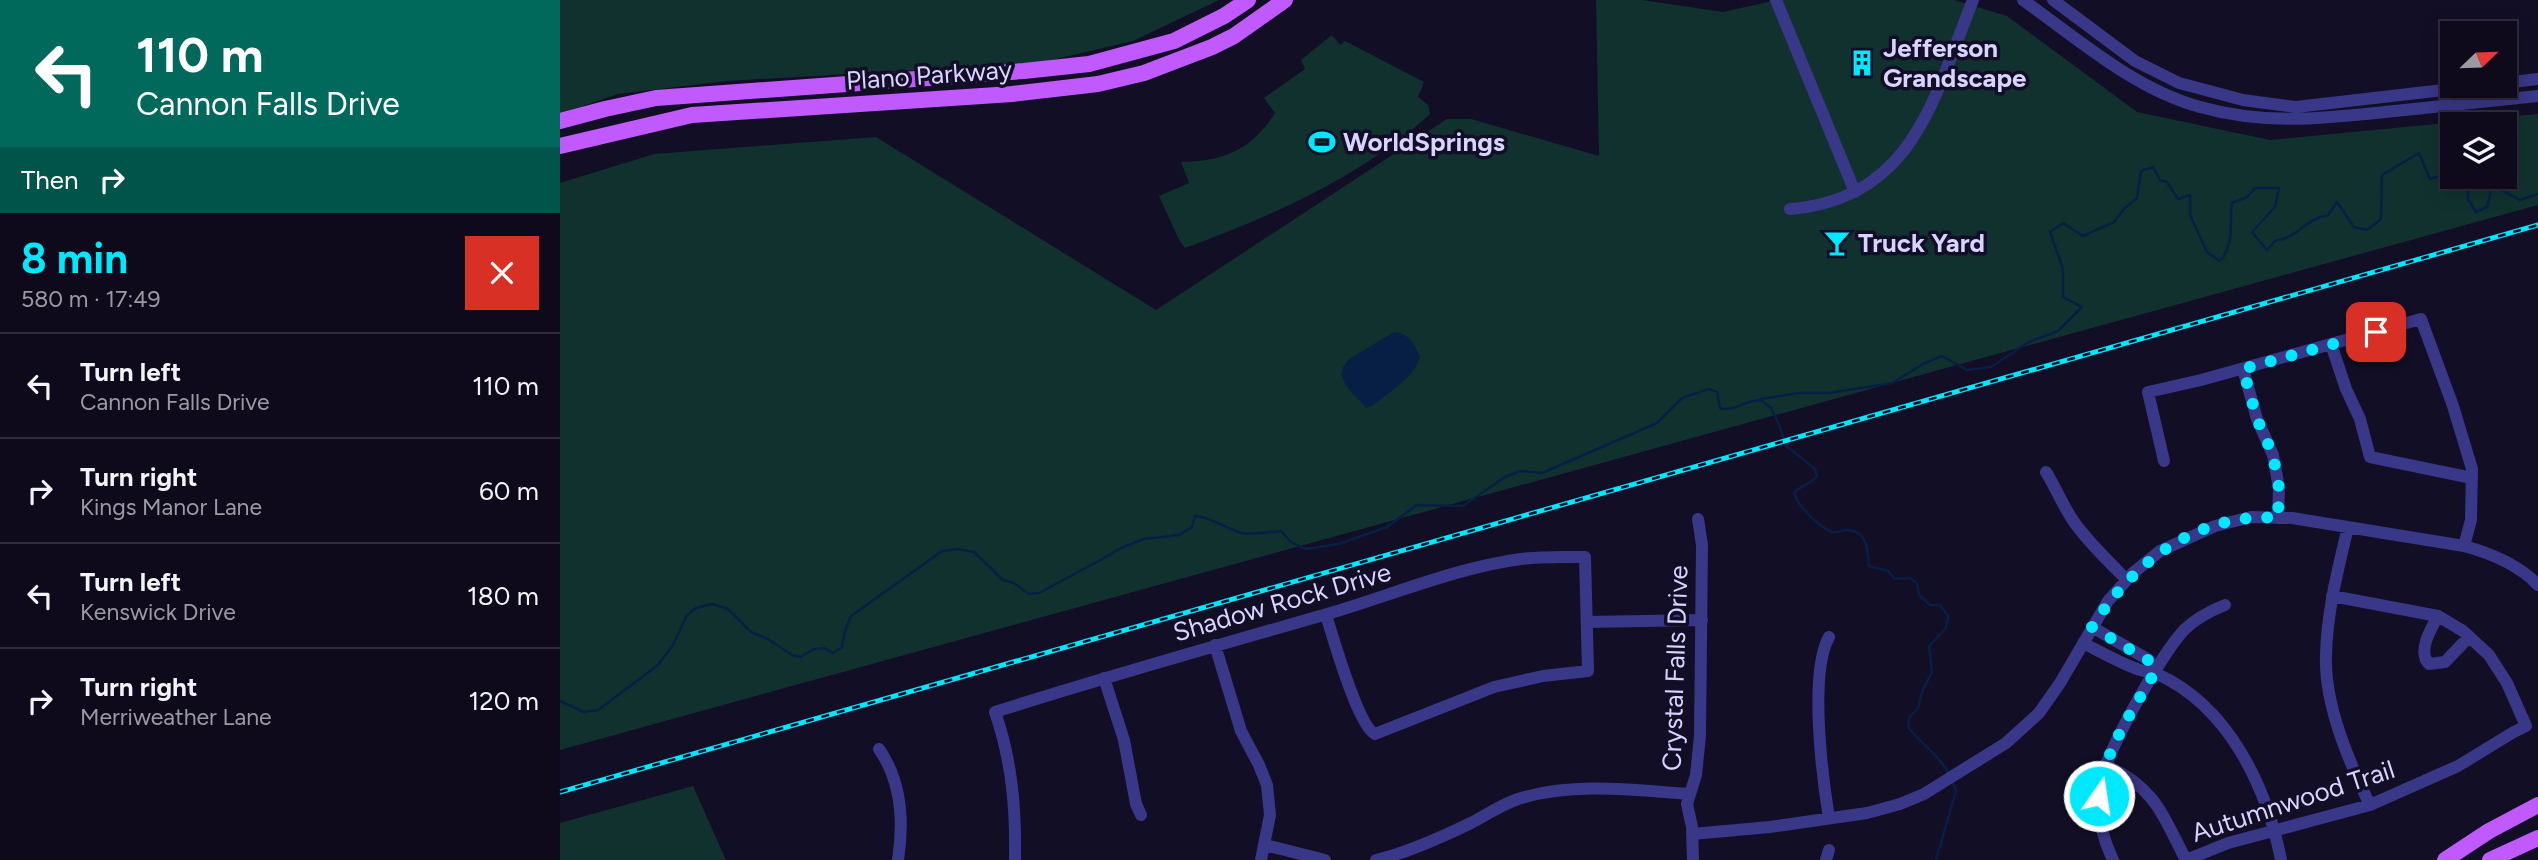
<!DOCTYPE html>
<html lang="en">
<head>
<meta charset="utf-8">
<style>
	:root { --surface:#0e0a1c; --page:#171325; --text:#f1f3f6; --muted:#9b9aa3; --line:#2e2b3b; --accent:#00e8fe }
	body { margin:0; font-family:Figtree,sans-serif; background:var(--page); color:var(--text); height:100vh; display:flex; flex-direction:column; font-size:26px; white-space:nowrap }
	* { box-sizing:border-box; margin:0 }
	p { font-size:23px; color:var(--muted) }
	.icon { flex:none; width:38px; height:38px; fill:none; stroke:currentColor; stroke-width:2; stroke-linecap:round; stroke-linejoin:round }
	.map { position:relative; flex:1; overflow:hidden }
	.drawer { display:flex; flex-direction:column; background:var(--surface); width:560px }
	.drawer>* { flex:none }
	.top-card { background:#00695c; color:#fff; overflow:hidden }
	.needle { width:46px; rotate:67deg }
	.tools { position:absolute; left:1880px; top:21px; display:grid; gap:14px }
	.tools a { display:grid; place-items:center; width:77px; height:77px; border-radius:0px; background:var(--surface); box-shadow:0 4px 18px #0003,0 0 0 2px var(--line); font-size:35px }
	.pin { position:absolute; display:grid; place-items:center; width:60px; height:60px; color:#fff; margin:-30px; border-radius:14px; box-shadow:0 4px 10px #0006 }
	.me { position:absolute; width:77px; margin:-38px; rotate:13deg; stroke-linejoin:round; filter:drop-shadow(0 0 5px #0008) }
	.turn { display:flex; align-items:center; gap:24px; height:147px; padding:0 21px; font-size:32px }
	.turn .icon { width:91px; height:91px; stroke-width:2.5 }
	.turn b { display:block; font-size:49px; line-height:60px }
	.then { display:flex; align-items:center; height:66px; padding:0 21px; background:#0003; gap:14px; font-size:26px }
	.round { display:grid; place-items:center; flex:none; width:74px; height:74px; border-radius:0px; background:var(--page) }
	.summary { display:flex; align-items:center; justify-content:space-between; height:119px; padding:0 21px }
	h1 { font-size:42px; font-weight:700; line-height:52px; color:var(--accent) }
	ul { padding:0; list-style:none }
	li { display:flex; align-items:center; gap:21px; height:105px; padding:0 21px; border-top:2px solid var(--line) }
	li div { flex:1 }
	li b { display:block; font-size:26px }
	li em { font-style:normal }
	main { display:flex; flex:1; min-height:0 }
	.map>svg:first-child { display:block }
	.green { fill:#11312f; fill-rule:evenodd }
	.water { fill:#081f45 }
	.lines { fill:none; stroke-linecap:round; stroke-linejoin:round }
	.stream { stroke:#081f45; stroke-width:2.5 }
	.minor { stroke:#393787; stroke-width:12 }
	.major { stroke:#c05aff; stroke-width:16 }
	.rail-casing { stroke:#00e8fe; stroke-width:5 }
	.rail { stroke:#120e26; stroke-width:2.5; stroke-dasharray:8; stroke-linecap:butt }
	.route { stroke:#00e8fe; stroke-width:12; stroke-dasharray:0 21.6 }
	.labels { text-anchor:middle; dominant-baseline:central; stroke-width:7; stroke-linejoin:round; paint-order:stroke }
	.poi-label { font-size:26px; font-weight:bold; fill:#d8d3ff; stroke:#120e26; text-anchor:start }
	.street-label { font-size:26px; fill:#d8d3ff; stroke:#120e26 }
</style>
</head>
<body>
<main>
<section class="drawer">
<div class="top-card">
<div class="turn"><svg class="icon" aria-label="left" viewBox="0 0 24 24"><path d="M17 20v-9H6M10 6l-5 5 5 5"/></svg><div><b>110 m</b>Cannon Falls Drive</div></div>
<div class="then">Then<svg class="icon" aria-label="right" viewBox="0 0 24 24"><path d="M7 20v-9h11M14 6l5 5-5 5"/></svg></div>
</div>
<div class="summary"><div><h1>8 min</h1><p>580 m · 17:49</p></div><a class="round" style="background:#d93025;color:#fff"><svg class="icon" aria-label="close" viewBox="0 0 24 24"><path d="M6 6l12 12M18 6L6 18"/></svg></a></div>
<ul>
<li><svg class="icon" aria-label="left" viewBox="0 0 24 24"><path d="M17 20v-9H6M10 6l-5 5 5 5"/></svg><div><b>Turn left</b><p>Cannon Falls Drive</p></div><em>110 m</em></li>
<li><svg class="icon" aria-label="right" viewBox="0 0 24 24"><path d="M7 20v-9h11M14 6l5 5-5 5"/></svg><div><b>Turn right</b><p>Kings Manor Lane</p></div><em>60 m</em></li>
<li><svg class="icon" aria-label="left" viewBox="0 0 24 24"><path d="M17 20v-9H6M10 6l-5 5 5 5"/></svg><div><b>Turn left</b><p>Kenswick Drive</p></div><em>180 m</em></li>
<li><svg class="icon" aria-label="right" viewBox="0 0 24 24"><path d="M7 20v-9h11M14 6l5 5-5 5"/></svg><div><b>Turn right</b><p>Merriweather Lane</p></div><em>120 m</em></li>
</ul>
</section>
<div class="map">
<svg width="1978" height="860" viewBox="0 0 1978 860">
	<rect width="100%" height="100%" fill="#120e26"/>
	<!-- green -->
	<path class="green" d="M0,0H659L573,41L479,63L167,81L58,94L0,114Z
		M1036,0H1082L1163,12L1217,0H1394L1447,16L1577,112L1710,140L1978,114V205L0,750V183L94,154L316,137L596,310L887,119H911L1039,156ZM1892,124H1944V177H1892Z
		M772,35L780,45L785,41L864,82L858,97L868,105L870,114C804,175 709,218 625,248L619,240L599,196L629,183L621,162C665,161 691,150 715,113L704,98L745,69L741,60Z
		M133,786L166,860H0V823Z"/>
	<!-- water -->
	<path class="water" d="M834,332C849,333 855,344 860,357C854,378 828,393 812,406L806,408L786,386L781,374L783,367L789,359Z"/>
	<g class="lines">
		<!-- stream -->
		<path class="stream" d="M1907,177L1908,199L1916,212L1927,207L1933,182L1943,191L1960,200L1978,194
			M1201,399L1238,393H1269L1332,383L1365,363L1382,356L1407,370L1431,367L1469,342L1498,331L1522,307L1503,297V269L1490,232L1503,223L1523,236L1554,222L1564,209L1577,198L1581,171L1593,167L1600,180L1607,182L1618,199L1630,195V215L1647,252L1660,261C1675,245 1669,223 1672,203L1687,197L1695,188H1719L1715,207L1692,232L1707,250L1716,240C1737,239 1744,219 1768,215L1777,202L1794,227L1807,230L1821,219L1822,175L1859,153L1870,179L1892,172
			M0,701L24,712L38,710L98,665L113,645L127,615L136,608L152,604L168,609L191,632L208,639L232,655L240,657L254,649L264,648L273,653L282,647L285,631L291,616L382,551L398,549L414,552L443,580L454,583L469,594L479,593L544,558L561,548L584,539L619,535L632,527L635,516C649,516 666,529 682,533C694,535 709,532 721,531L731,542L745,549L779,544L827,527L857,505L903,506L945,477L960,471L982,473L1097,423L1122,398L1149,389L1157,392L1160,408C1174,412 1186,400 1201,400L1211,408L1220,427L1225,445L1255,469L1257,476C1250,485 1241,485 1234,493C1238,506 1259,528 1273,532C1278,533 1284,530 1289,530C1308,532 1308,552 1309,566L1328,571L1335,579L1350,578L1357,583L1359,595L1370,605H1380L1388,616L1386,628L1369,646L1372,672L1362,692L1358,708L1349,718L1348,727C1360,743 1382,758 1389,774
			M1376,860L1396,791L1393,783"/>
		<!-- minor -->
		<path class="minor" d="M1216,0L1295,192
			M1463,0C1518,39 1574,89 1640,107C1708,126 1766,118 1835,111C1883,106 1930,101 1978,96
			M1493,0L1575,61L1619,83L1683,100L1736,107L1918,86
			M1944,83L1978,79
			M1230,209C1354,199 1374,97 1413,0
			M1771,344L1786,389L1800,419L1810,457L1912,478
			M1683,369L1697,419L1713,455L1719,488L1718,518
			M1604,461L1588,392L1641,380L1861,319L1893,406L1912,469L1911,520L1904,546
			M1486,472C1496,488 1503,506 1514,522C1529,543 1548,561 1567,580
			M1788,527C1778,569 1767,611 1766,655C1764,704 1789,762 1810,805
			M1878,616C1871,629 1857,651 1869,664L1885,662L1909,637
			M1028,622L1142,620
			M1532,627L1589,660L1595,672
			M1523,643C1541,652 1558,662 1577,669C1583,672 1591,671 1597,674C1669,706 1707,788 1721,860
			M655,645L681,731L699,765L707,785L710,815L701,860
			M544,678L564,740L576,804L581,815
			M319,749C342,782 344,821 338,860
			M1545,765C1595,787 1602,814 1626,860
			M1269,818C1262,775 1249,673 1269,637
			M1132,834L1210,827L1307,813L1340,804L1364,794L1446,743L1479,713L1500,683L1548,601L1573,573L1600,551L1655,526L1691,517L1732,518L1904,546C1930,553 1959,565 1978,585
			M705,845L765,860
			M455,860C456,809 452,761 435,712C545,677 656,646 767,614C829,596 898,567 961,559C983,556 1004,557 1025,557L1028,671L983,676L934,687L815,734C798,726 773,637 766,615
			M816,860C844,854 884,836 911,823C926,815 941,805 958,799C1012,782 1074,790 1129,794
			M1133,860L1132,827L1127,804L1136,775L1140,736L1142,545L1138,519
			M1266,860L1269,850
			M1553,860C1542,837 1536,812 1540,787C1544,754 1601,655 1624,630C1636,618 1650,611 1665,605
			M1626,860L1668,843L1810,805L1898,766L1952,733L1966,726L1947,683L1929,655L1903,631L1878,616L1772,596"/>
		<!-- major -->
		<path class="major" d="M0,121L45,109L96,98L464,71L529,64L614,41L664,16L688,0
			M0,146L132,115L452,94L538,84L584,73L652,47L674,36L725,0
			M1885,860L1929,831L1978,805
			M1930,860L1978,838"/>
		<!-- rail casing -->
		<g class="rail-casing">
			<path id="rail" d="M0,792L1978,225"/>
		</g>
		<!-- rail -->
		<use href="#rail" class="rail"/>
	</g>
	<g class="lines">
		<!-- route -->
		<path class="route" d="M1539,796C1544,751 1573,710 1595,672L1588,660L1532,627C1573,562 1638,512 1718,518L1719,488L1713,455L1697,419L1683,369L1816,332"/>
	</g>
	<!-- icons -->
	<defs>
		<g id="building-bare" transform="scale(2.1)"><path d="M-4-6H4V6H1V3H-1V6H-4ZM-2.5-4.3h1.7v1.8h-1.7ZM.8-4.3h1.7v1.8H.8ZM-2.5-1h1.7V.8h-1.7ZM.8-1h1.7V.8H.8Z" fill="#00e8fe" stroke="#120e26" stroke-width="2.5" paint-order="stroke"/></g>
		<g id="stadium-bare" transform="scale(2.1)"><path d="M0-5a6.5 5 0 1 0 0 10a6.5 5 0 1 0 0-10ZM-3.5-1.8h7v3.6h-7Z" fill="#00e8fe" stroke="#120e26" stroke-width="2.5" paint-order="stroke"/></g>
		<g id="bar-bare" transform="scale(2.1)"><path d="M-6-5H6L.8 .8V4.5H3.5V6h-7V4.5H-.8V.8Z" fill="#00e8fe" stroke="#120e26" stroke-width="2.5" paint-order="stroke"/></g>
	</defs>
	<g fill-rule="evenodd">
		<use href="#building-bare" x="1302" y="63"/>
		<use href="#stadium-bare" x="762" y="142"/>
		<use href="#bar-bare" x="1277" y="243"/>
	</g>
	<g class="labels">
		<!-- poi labels -->
		<g class="poi-label">
			<text x="1323" y="48">Jefferson<tspan x="1323" dy="30">Grandscape</tspan></text>
			<text x="783" y="142">WorldSprings</text>
			<text x="1298" y="243">Truck Yard</text>
		</g>
		<!-- street labels -->
		<g class="street-label">
			<text transform="translate(369 75) rotate(-4)">Plano Parkway</text>
			<text transform="translate(722 602) rotate(-16)">Shadow Rock Drive</text>
			<text transform="translate(1115 668) rotate(-88)">Crystal Falls Drive</text>
			<text transform="translate(1733 801) rotate(-18)">Autumnwood Trail</text>
		</g>
	</g>
</svg>
<div class="tools">
<a><svg class="needle" viewBox="-14 -14 28 28"><path d="M0-13l5 13h-10z" fill="#e53935"/><path d="M0 13l5-13h-10z" fill="#9b9aa3"/></svg></a>
<a><svg class="icon" aria-label="layers" viewBox="0 0 24 24"><path d="M12 4l9 5-9 5-9-5zM3 14l9 5 9-5"/></svg></a>
</div>
<div class="pin" style="left:1816px;top:332px;background:#d93025"><svg class="icon" aria-label="arrive" viewBox="0 0 24 24"><path d="M6 21V4h12l-3 4 3 4H6"/></svg></div>
<svg class="me" style="left:1539px;top:796px" viewBox="-20 -20 40 40"><circle r="17" fill="#00e8fe" stroke="#fff" stroke-width="3"/><path d="M0-11L8 9 0 5-8 9z" fill="#fff"/></svg>
</div>
</main>
</body>
</html>
